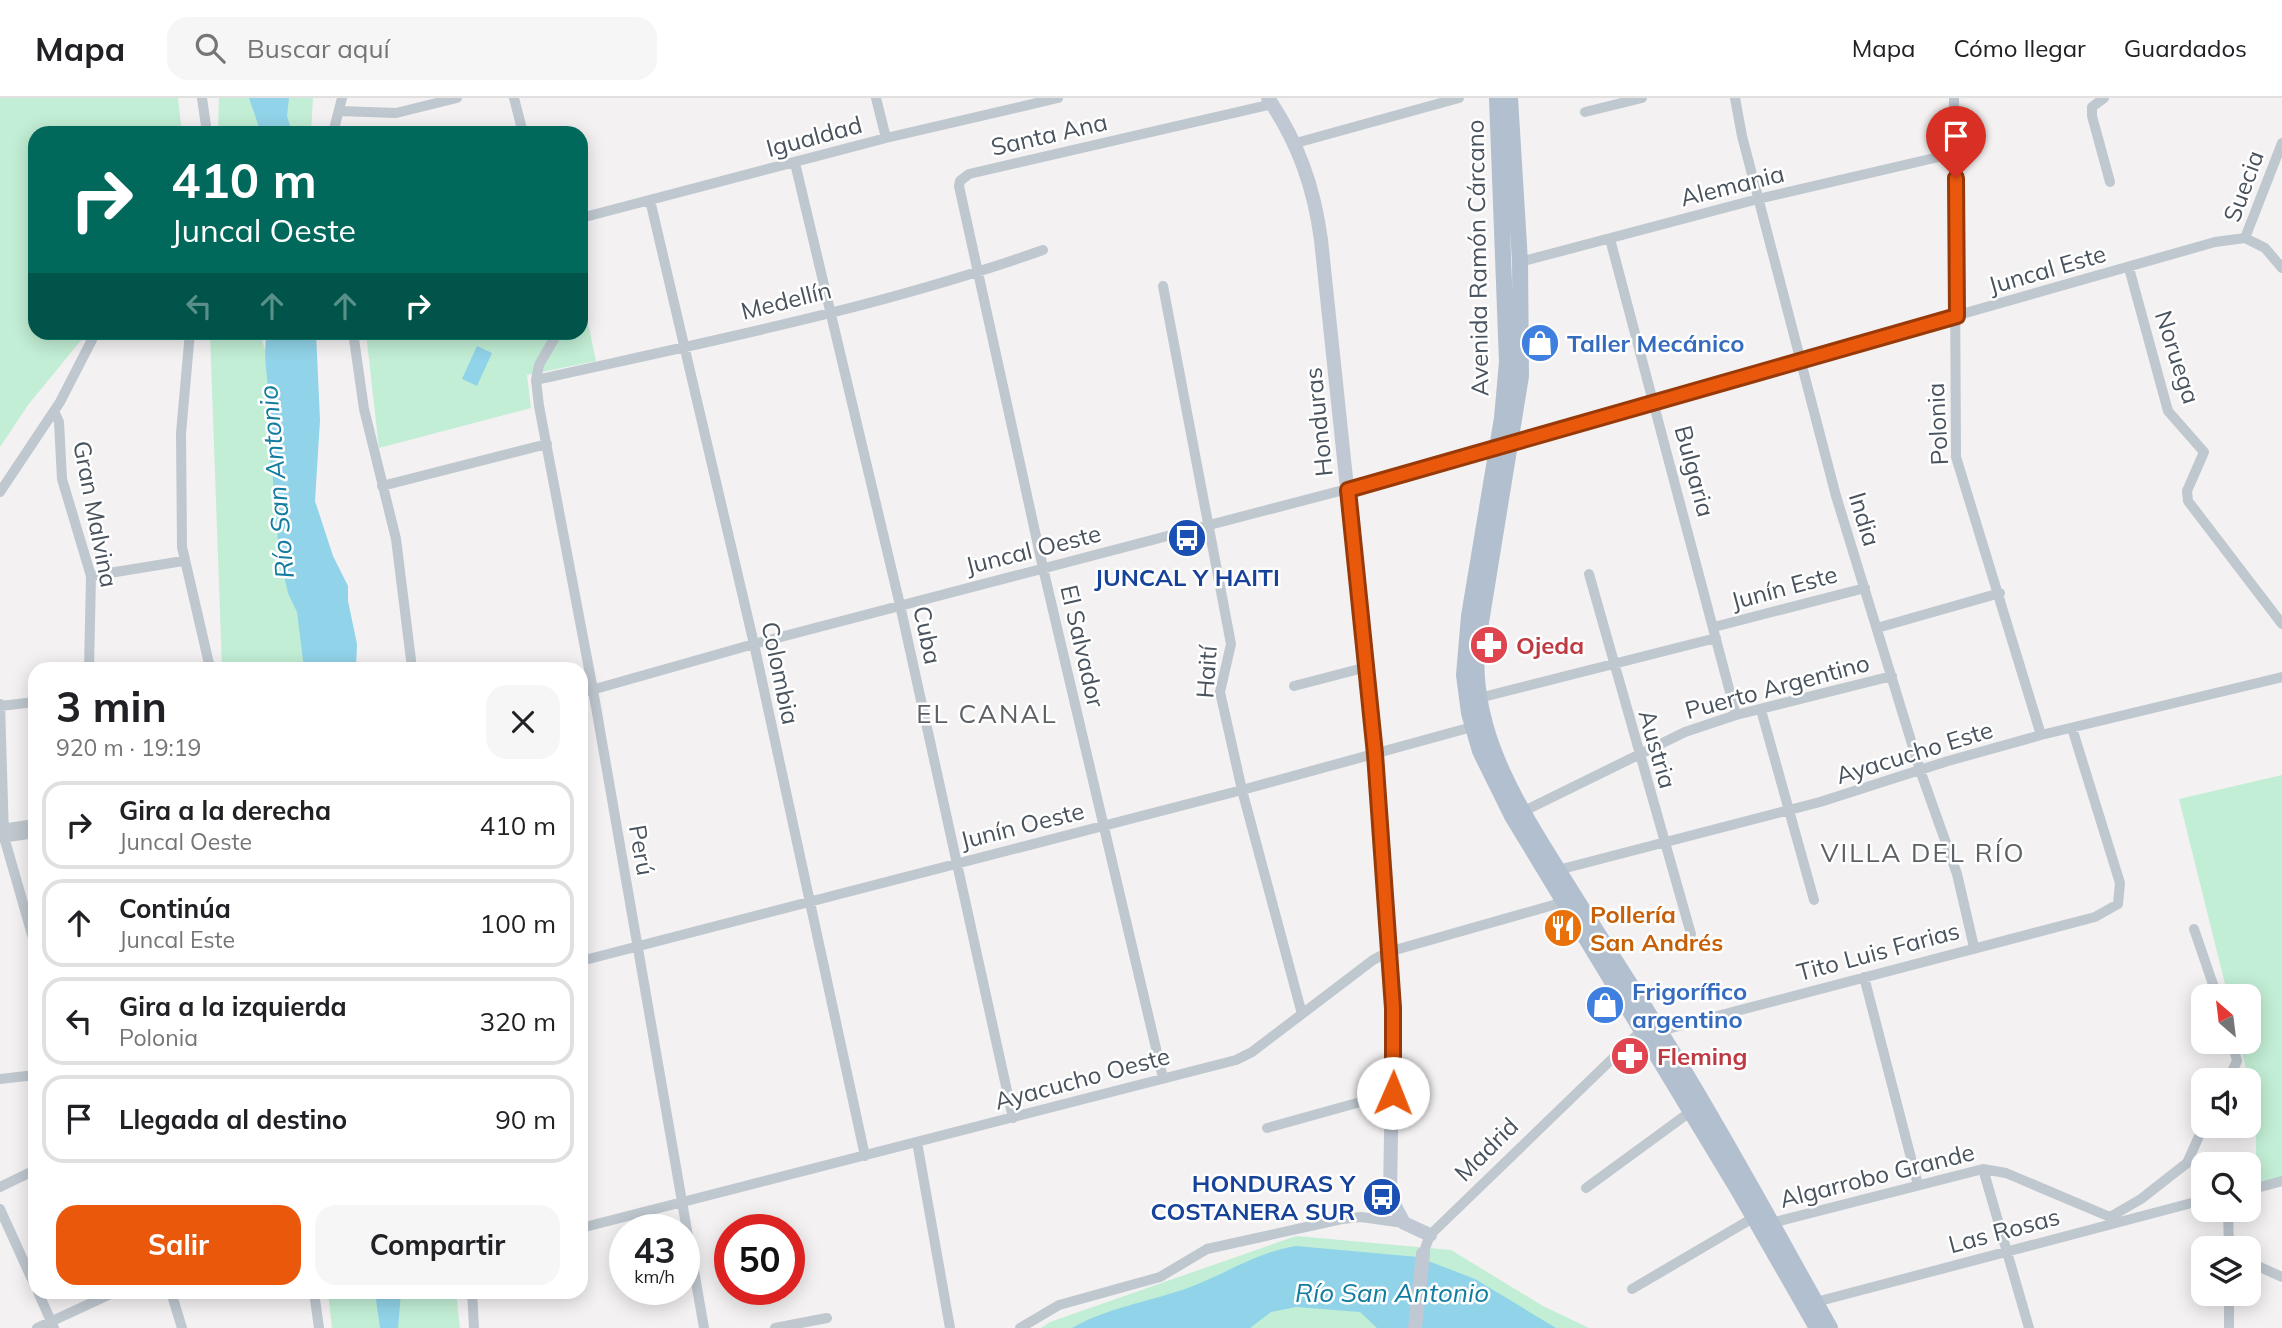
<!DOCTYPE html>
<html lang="es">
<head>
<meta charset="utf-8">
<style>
	:root { --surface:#fff; --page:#f6f6f6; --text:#202124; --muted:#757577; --line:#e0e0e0; --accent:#ea580c }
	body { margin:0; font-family:Mulish,sans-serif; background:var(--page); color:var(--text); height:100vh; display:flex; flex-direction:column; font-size:26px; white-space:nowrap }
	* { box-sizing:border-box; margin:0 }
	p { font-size:23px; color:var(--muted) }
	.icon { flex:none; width:38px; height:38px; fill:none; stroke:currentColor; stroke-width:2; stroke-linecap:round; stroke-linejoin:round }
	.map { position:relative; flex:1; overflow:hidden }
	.drawer { position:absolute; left:28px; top:564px; width:560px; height:637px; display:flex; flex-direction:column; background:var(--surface); border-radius:21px; box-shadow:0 4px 18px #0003 }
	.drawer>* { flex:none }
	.top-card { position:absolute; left:28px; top:28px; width:560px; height:214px; border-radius:21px; box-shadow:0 4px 18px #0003; background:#00695c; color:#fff; overflow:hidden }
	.needle { width:46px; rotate:332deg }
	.tools { position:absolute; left:2191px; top:886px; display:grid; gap:14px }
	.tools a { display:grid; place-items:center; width:70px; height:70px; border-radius:14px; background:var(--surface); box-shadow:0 4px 18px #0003; font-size:35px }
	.speed { position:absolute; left:609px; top:1116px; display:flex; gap:14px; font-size:35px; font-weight:700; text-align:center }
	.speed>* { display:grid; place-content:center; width:91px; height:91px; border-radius:50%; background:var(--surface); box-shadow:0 4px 18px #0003; line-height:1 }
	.speed small { font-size:18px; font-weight:400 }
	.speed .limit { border:10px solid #d22; background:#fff; color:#111 }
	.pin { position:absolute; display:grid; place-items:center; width:60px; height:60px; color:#fff; margin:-72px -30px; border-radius:50% 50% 50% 0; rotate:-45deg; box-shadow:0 0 7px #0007 }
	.pin .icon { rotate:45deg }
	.me { position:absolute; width:77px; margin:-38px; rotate:1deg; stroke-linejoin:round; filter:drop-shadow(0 0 5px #0008) }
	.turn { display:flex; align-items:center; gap:24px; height:147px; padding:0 28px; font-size:32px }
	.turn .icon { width:91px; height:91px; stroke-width:2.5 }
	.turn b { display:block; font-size:49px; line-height:60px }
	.lanes { display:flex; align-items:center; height:66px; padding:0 28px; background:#0003; justify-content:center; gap:35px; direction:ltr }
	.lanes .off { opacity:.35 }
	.round { display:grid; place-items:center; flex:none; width:74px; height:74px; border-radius:21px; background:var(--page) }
	.summary { display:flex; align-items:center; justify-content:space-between; height:119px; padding:0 28px }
	h1 { font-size:42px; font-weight:700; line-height:52px }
	.action { display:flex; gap:14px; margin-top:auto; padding:14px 28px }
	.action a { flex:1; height:80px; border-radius:21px; background:var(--accent); color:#fff; font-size:28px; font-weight:700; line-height:80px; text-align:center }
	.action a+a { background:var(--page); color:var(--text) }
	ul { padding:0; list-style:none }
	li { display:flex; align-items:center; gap:21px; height:88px; margin:0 14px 10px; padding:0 14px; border:4px solid var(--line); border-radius:21px }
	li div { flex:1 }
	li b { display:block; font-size:26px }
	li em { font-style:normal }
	header { display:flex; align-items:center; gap:42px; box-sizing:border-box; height:98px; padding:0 35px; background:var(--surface); border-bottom:2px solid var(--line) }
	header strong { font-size:33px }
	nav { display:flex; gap:38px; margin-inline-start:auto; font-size:24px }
	.search { width:490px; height:63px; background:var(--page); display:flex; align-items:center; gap:18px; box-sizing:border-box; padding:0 24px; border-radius:21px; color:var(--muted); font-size:26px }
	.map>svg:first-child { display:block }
	.green { fill:#c2eed5 }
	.water { fill:#91d3e9 }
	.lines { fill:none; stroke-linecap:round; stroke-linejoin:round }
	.street { stroke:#bfc7cf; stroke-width:10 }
	.secondary { stroke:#c0c8d3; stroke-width:14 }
	.primary { stroke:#b2bfce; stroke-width:16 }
	.route-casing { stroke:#983908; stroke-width:18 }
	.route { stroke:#ea580c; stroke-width:12 }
	.labels { text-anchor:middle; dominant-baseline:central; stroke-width:5; stroke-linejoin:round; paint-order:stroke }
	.street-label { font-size:24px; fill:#49535e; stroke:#fff }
	.shop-label { font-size:24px; font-weight:bold; fill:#366cbe; stroke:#fff; text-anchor:start }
	.transit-label { font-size:24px; font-weight:bold; fill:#164399; stroke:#fff }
	.health-label { font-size:24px; font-weight:bold; fill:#be3a42; stroke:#fff; text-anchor:start }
	.food-label { font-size:24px; font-weight:bold; fill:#c56008; stroke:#fff; text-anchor:start }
	.water-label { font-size:26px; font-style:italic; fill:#137da0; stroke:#fff }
	.neighbourhood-label { font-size:26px; letter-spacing:2px; fill:#5d6165; stroke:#fff }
</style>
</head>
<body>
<header>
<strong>Mapa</strong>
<div class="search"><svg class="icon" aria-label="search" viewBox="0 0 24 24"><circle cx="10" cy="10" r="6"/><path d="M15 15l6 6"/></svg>Buscar aquí</div>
<nav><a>Mapa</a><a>Cómo llegar</a><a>Guardados</a></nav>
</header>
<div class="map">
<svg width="2282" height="1230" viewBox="0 0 2282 1230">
	<rect width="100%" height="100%" fill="#f3f1f1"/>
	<!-- green -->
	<path class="green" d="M0,0H178L182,35H35V234L87,235L28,307L0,349Z
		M219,0H313L311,35H218Z
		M581,193L596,263L527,277L531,310L379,350L366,235L581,234Z
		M210,235H260L358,570H222Z
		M2282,677V1083L2256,1090V1009L2239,943H2249V898H2228L2179,701Z
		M1296,1138L1451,1152L1543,1208L1589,1230H1041L1050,1224Z
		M328,1194H456L460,1230H332Z"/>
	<!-- water -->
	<path class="water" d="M249,0H289L287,18L292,35H261Z
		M267,235H316L320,322L315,403L333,458L348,488V503L357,546L356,570H304L297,514L288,495L279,456L272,370C264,352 271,330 270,311C269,285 262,260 267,235Z
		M477,248L492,255L477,288L462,281Z
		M1296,1148L1418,1159L1475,1181L1556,1230H1377L1360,1214L1296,1209L1271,1214L1250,1230H1072C1107,1210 1147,1204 1185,1191C1222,1178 1257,1154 1296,1148Z
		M375,1194H401L398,1230H380Z"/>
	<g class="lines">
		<!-- street -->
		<path class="street" d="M202,0L207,35
			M514,0L523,35
			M876,0L886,40
			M1735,0L1742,38L1836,398L1920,672L1957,776L1974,849
			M1954,0L1956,359L2041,637
			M2104,0L2092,9V18L2110,84
			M340,13L396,15L457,0
			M1585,14L1642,0
			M333,35L342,0
			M1296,45L1459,0
			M2282,45L2245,140L2265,150L2282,170
			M795,65L900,507L1013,1020
			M650,102L754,546L865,1058
			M581,120L886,40L1058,0
			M1610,141L1736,617
			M1520,164L1758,101L1956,55
			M2129,170L2168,313L2204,354L2187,393L2188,403L2282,526
			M1163,188L1231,546L1220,594L1242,692L1302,916
			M190,234L181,335L182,449L210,570
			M353,234L364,311L396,441L412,570
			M558,234L539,267L536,282L539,308L593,592L704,1230
			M536,282C706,244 879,210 1043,152
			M54,313L59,324L62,381L91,478L89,570
			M382,388L547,346
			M0,394L60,304L96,234
			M1589,476L1691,836
			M91,478L183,463
			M1714,529L1865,490
			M1877,530L2000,495
			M1294,588L1367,569
			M581,595L754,546L1512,348L1800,262L2215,144L2245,140
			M1479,600L1716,540
			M0,606L4,739L35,847
			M0,608L35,604
			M1761,612L1814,802
			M1524,713L1685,634L1736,617L1892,578
			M0,731L35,726
			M1,740L35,735
			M1558,772L1820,704L1948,663L2041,637L2282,579
			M2194,831L2217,898
			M581,863L1242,692L1472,629
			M1864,879L1918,1087
			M1163,980L1043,470L959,88L960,83L969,76L1272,6
			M0,981L35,977
			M2228,982L2237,963L2232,943
			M1267,1030L1393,995
			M917,1044L950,1230
			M1983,1071L2029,1230
			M0,1089L35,1072
			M1586,1090L1690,1014
			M2249,1092L2282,1083
			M0,1111L35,1188
			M2228,1111L2229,1150
			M2110,1119L2141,1101L2187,1065L2204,1027
			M1771,1125L1983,1071L2006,1075L2110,1119
			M581,1130L1236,962L1252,954L1373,862L1388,854L1564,804
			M1423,1156L1430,1137L1642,932L1660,933L2095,819L2118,806L2120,785L2072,630
			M2249,1164L2282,1179
			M1632,1191L1753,1120
			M38,1194L54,1230
			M171,1194L182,1230
			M314,1194L319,1230
			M472,1194L474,1230
			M1816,1204L2203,1102
			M37,1230L115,1194
			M775,1230L827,1220
			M1020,1230L1059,1207L1160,1179L1207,1151L1342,1121L1361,1119L1404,1125
			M2229,1230V1195"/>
		<!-- secondary -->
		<path class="secondary" d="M1268,0C1298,44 1314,89 1321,142L1375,657L1393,910L1390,1099L1404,1125L1430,1137
			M1415,1230L1423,1156"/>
		<!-- primary -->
		<path class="primary" d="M1497,0L1507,264L1502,320L1469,518L1464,577L1469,615L1480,653L1512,718L1737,1090L1817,1230
			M1510,0L1520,164L1521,278L1477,549C1470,639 1523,715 1568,788C1604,846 1642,904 1678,963C1731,1050 1780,1141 1830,1230"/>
	</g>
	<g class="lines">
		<!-- route casing -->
		<g class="route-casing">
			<path id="route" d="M1393,995V910L1375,656L1348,392L1957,218L1956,80"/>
		</g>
		<!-- route -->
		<use href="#route" class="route"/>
	</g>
	<!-- icons -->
	<defs>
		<g id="shop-disc" transform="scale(2.0125)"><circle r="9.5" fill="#3f7fe0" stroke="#fff"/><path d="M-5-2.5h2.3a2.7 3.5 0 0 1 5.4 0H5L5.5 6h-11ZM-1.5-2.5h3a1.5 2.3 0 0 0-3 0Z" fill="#fff"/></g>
		<g id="bus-disc" transform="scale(2.0125)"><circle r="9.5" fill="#1a4fb4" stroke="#fff"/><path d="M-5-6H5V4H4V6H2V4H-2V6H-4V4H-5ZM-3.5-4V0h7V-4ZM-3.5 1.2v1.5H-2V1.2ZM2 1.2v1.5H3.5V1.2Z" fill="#fff"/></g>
		<g id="pharmacy-disc" transform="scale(2.0125)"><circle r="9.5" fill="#e0444e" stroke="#fff"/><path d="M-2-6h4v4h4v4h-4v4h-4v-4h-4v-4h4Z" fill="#fff"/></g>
		<g id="restaurant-disc" transform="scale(2.0125)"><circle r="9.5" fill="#e8710a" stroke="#fff"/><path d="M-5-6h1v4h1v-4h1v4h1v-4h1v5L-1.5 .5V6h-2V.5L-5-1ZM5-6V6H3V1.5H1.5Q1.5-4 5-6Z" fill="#fff"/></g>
	</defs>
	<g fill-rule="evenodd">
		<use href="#shop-disc" x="1540" y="245"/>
		<use href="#bus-disc" x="1187" y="440"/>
		<use href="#pharmacy-disc" x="1489" y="547"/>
		<use href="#restaurant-disc" x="1563" y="830"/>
		<use href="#shop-disc" x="1605" y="907"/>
		<use href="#pharmacy-disc" x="1630" y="958"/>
		<use href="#bus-disc" x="1382" y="1099"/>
	</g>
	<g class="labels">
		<!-- street labels -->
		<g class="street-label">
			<text transform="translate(1049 36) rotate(-13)">Santa Ana</text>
			<text transform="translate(814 38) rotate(-15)">Igualdad</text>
			<text transform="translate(1732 87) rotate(-14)">Alemania</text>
			<text transform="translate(2243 88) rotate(-70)">Suecia</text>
			<text transform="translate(1477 160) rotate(-91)">Avenida Ramón Cárcano</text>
			<text transform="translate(2047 171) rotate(-16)">Juncal Este</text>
			<text transform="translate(786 202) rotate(-14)">Medellín</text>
			<text transform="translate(2178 259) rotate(72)">Noruega</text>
			<text transform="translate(1318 324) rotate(-96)">Honduras</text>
			<text transform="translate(1937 326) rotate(-93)">Polonia</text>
			<text transform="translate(1695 373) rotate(75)">Bulgaria</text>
			<text transform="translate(96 416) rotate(79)">Gran Malvina</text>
			<text transform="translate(1865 421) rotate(73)">India</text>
			<text transform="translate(1033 451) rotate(-14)">Juncal Oeste</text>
			<text transform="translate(1784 489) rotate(-15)">Junín Este</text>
			<text transform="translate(928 537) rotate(78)">Cuba</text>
			<text transform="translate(1083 548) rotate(77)">El Salvador</text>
			<text transform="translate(1206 574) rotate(-86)">Haití</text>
			<text transform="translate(781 575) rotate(78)">Colombia</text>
			<text transform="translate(1777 588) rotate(-15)">Puerto Argentino</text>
			<text transform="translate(1658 651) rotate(74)">Austria</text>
			<text transform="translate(1914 654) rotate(-17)">Ayacucho Este</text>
			<text transform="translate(1022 727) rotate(-14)">Junín Oeste</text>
			<text transform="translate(642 752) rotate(80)">Perú</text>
			<text transform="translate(1878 853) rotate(-15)">Tito Luis Farias</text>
			<text transform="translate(1082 980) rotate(-15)">Ayacucho Oeste</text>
			<text transform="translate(1486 1051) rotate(-45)">Madrid</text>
			<text transform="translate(1877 1077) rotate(-14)">Algarrobo Grande</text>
			<text transform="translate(2004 1132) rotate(-15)">Las Rosas</text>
		</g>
		<!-- shop labels -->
		<g class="shop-label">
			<text x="1567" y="245">Taller Mecánico</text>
			<text x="1632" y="893">Frigorífico<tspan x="1632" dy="28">argentino</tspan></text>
		</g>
		<!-- transit labels -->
		<g class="transit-label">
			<text x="1187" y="479">JUNCAL Y HAITI</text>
			<text x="1355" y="1085" text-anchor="end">HONDURAS Y<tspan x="1355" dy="28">COSTANERA SUR</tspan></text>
		</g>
		<!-- health labels -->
		<g class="health-label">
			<text x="1516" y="547">Ojeda</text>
			<text x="1657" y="958">Fleming</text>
		</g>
		<!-- food labels -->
		<g class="food-label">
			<text x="1590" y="816">Pollería<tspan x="1590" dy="28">San Andrés</tspan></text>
		</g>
		<!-- water labels -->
		<g class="water-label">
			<text transform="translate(276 384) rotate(-95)">Río San Antonio</text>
			<text x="1392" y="1194">Río San Antonio</text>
		</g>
		<!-- neighbourhood labels -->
		<g class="neighbourhood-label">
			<text x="987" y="615">EL CANAL</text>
			<text x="1923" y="754">VILLA DEL RÍO</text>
		</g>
	</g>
</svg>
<div class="tools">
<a><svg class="needle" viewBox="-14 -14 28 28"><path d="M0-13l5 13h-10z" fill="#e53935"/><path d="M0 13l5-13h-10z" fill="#757577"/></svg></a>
<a><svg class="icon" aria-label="sound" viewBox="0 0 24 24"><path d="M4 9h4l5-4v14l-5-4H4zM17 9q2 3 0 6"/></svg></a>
<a><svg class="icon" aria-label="search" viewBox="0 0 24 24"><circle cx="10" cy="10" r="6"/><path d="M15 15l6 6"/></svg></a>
<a><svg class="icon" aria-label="layers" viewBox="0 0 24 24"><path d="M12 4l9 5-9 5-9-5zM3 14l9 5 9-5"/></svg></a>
</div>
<div class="speed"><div>43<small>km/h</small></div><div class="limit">50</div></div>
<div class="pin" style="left:1956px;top:80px;background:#d93025"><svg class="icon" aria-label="arrive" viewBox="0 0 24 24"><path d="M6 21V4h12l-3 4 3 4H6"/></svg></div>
<svg class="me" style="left:1393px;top:995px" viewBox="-20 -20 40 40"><circle r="19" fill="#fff"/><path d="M0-13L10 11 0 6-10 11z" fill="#ea580c"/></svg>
<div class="top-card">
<div class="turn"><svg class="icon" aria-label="right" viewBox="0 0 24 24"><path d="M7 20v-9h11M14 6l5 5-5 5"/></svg><div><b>410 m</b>Juncal Oeste</div></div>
<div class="lanes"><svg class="icon off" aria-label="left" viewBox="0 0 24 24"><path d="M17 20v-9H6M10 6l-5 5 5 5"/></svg><svg class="icon off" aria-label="ahead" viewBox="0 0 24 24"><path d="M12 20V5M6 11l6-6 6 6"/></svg><svg class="icon off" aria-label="ahead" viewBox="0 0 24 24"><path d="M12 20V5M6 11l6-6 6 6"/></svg><svg class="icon" aria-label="right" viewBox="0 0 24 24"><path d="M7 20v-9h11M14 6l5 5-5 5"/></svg></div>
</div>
<section class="drawer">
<div class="summary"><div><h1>3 min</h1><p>920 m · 19:19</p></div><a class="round"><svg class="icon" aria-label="close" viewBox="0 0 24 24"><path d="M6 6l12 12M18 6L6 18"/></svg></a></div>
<ul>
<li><svg class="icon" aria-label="right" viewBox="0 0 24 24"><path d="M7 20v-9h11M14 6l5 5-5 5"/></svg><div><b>Gira a la derecha</b><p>Juncal Oeste</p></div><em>410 m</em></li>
<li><svg class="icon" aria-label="ahead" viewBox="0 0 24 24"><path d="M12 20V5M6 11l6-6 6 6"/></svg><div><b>Continúa</b><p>Juncal Este</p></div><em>100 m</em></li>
<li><svg class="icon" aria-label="left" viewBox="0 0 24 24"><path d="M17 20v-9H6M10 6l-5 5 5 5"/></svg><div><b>Gira a la izquierda</b><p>Polonia</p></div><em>320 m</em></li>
<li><svg class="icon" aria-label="arrive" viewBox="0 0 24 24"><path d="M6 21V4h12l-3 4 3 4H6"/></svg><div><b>Llegada al destino</b></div><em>90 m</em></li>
</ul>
<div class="action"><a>Salir</a><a>Compartir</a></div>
</section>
</div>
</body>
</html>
